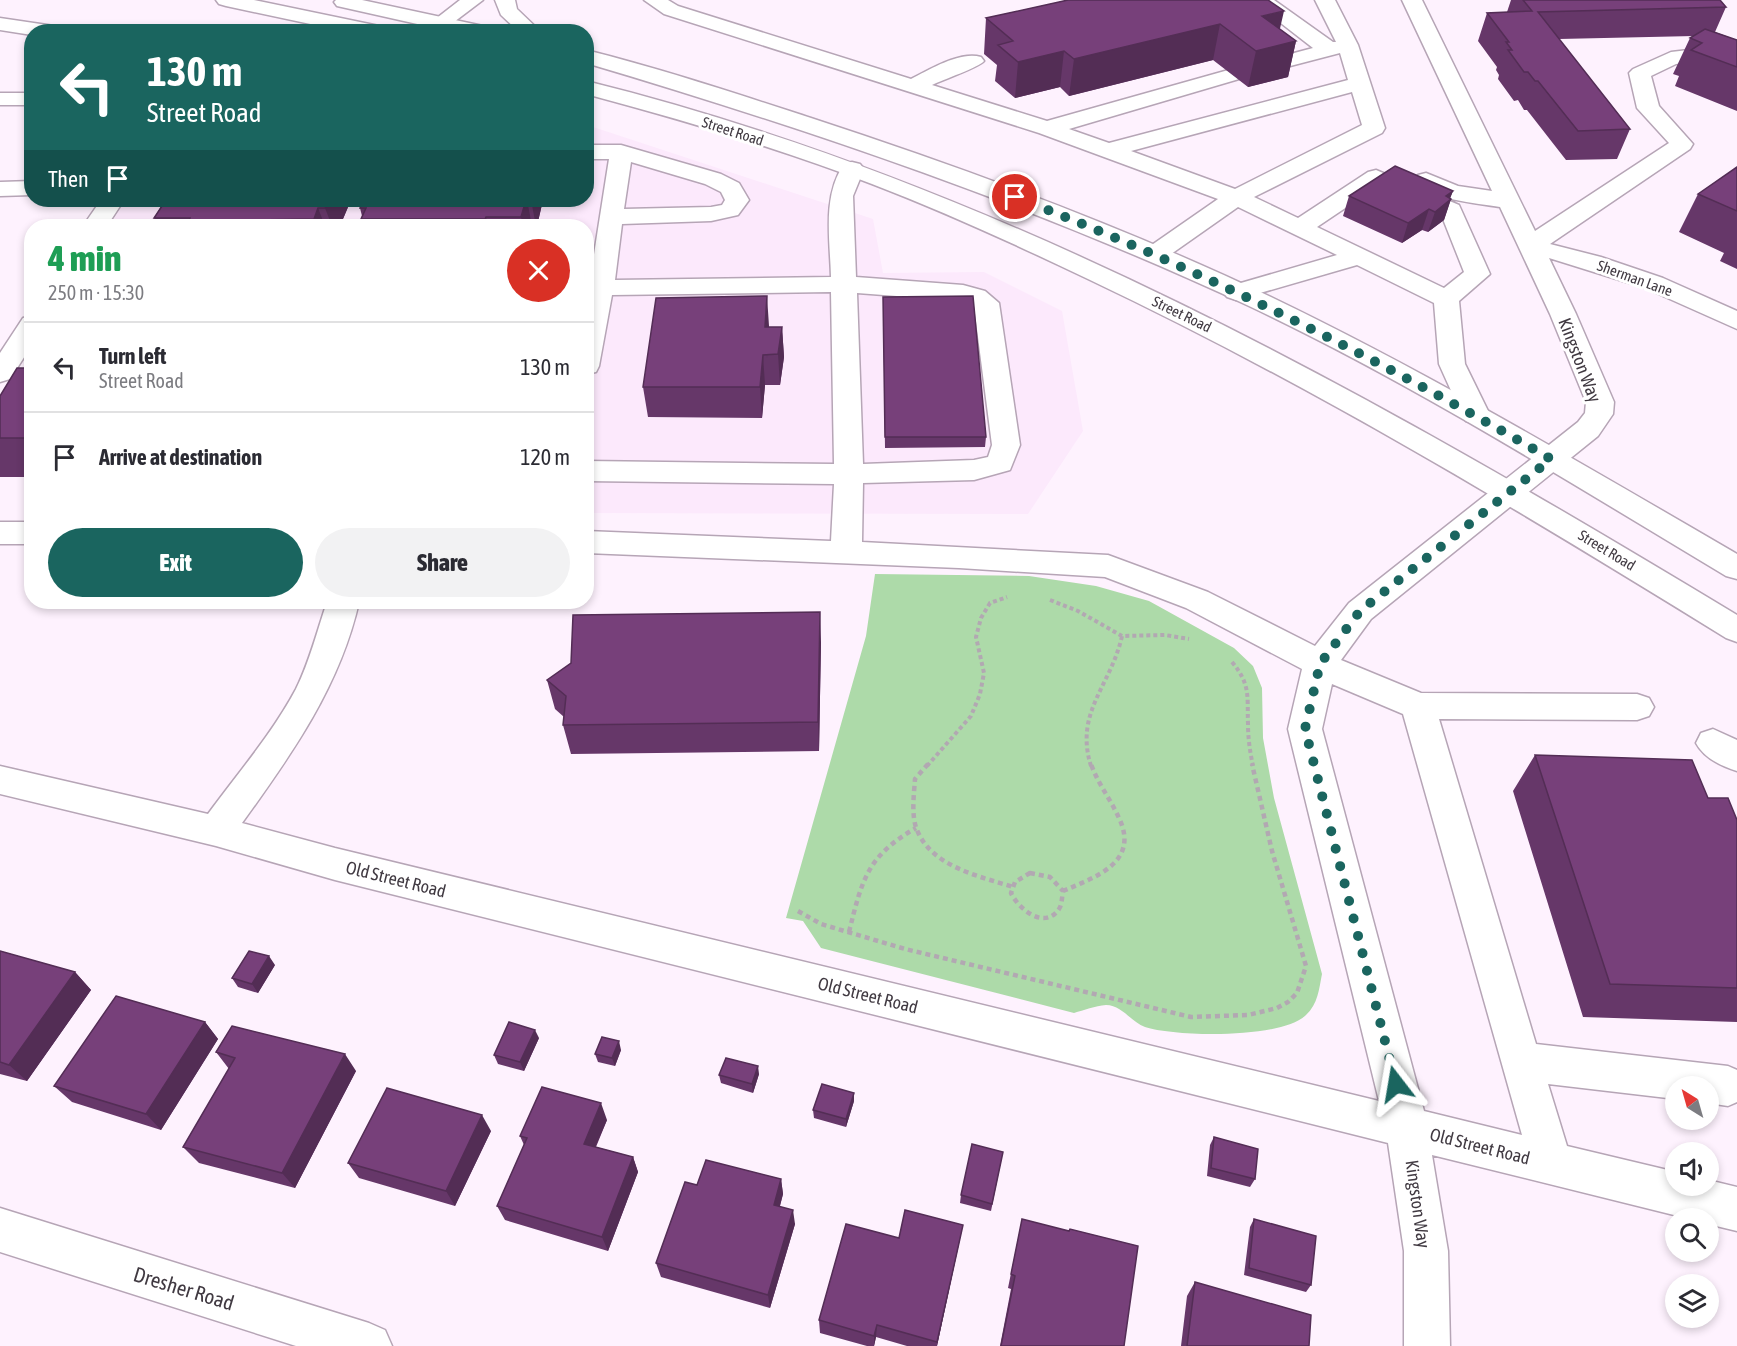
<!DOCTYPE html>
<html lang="en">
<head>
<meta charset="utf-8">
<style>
	:root { --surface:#fff; --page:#f2f2f3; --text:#2b2b33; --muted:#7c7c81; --line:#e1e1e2; --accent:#1a655f }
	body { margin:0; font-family:"Asap Condensed",sans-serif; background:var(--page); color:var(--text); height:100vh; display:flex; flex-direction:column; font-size:22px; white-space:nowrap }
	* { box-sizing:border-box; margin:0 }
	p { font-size:20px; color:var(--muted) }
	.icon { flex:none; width:33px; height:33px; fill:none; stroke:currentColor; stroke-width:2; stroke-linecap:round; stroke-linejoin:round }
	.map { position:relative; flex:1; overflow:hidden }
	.drawer { position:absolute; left:24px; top:219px; width:570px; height:390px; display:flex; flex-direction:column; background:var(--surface); border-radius:24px; box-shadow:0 3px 9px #0003 }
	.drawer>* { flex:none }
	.banner { position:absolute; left:24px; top:24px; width:570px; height:183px; border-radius:24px; box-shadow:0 3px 9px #0003; background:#1a655f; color:#fff; overflow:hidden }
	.needle { width:39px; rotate:323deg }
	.tools { position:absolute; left:1665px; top:1076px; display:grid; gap:12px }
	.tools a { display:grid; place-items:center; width:54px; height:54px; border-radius:50%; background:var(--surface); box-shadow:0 3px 9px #0003; font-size:30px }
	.pin { position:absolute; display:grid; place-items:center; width:51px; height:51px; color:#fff; margin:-26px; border:3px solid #fff; border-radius:50%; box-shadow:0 2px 6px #0007 }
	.me { position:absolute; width:66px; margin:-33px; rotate:346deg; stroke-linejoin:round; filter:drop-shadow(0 0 4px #0008) }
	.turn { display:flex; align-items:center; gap:21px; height:126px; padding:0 24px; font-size:27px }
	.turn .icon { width:78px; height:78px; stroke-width:2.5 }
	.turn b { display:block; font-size:42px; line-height:51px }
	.then { display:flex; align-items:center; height:57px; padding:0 24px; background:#0003; gap:12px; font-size:22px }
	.round { display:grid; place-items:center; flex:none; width:63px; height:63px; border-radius:32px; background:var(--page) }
	.summary { display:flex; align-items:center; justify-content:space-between; height:102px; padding:0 24px }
	h1 { font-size:36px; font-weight:800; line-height:45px; color:#1e9e55 }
	.action { display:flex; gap:12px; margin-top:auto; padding:12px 24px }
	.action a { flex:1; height:69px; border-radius:36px; background:var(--accent); color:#fff; font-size:24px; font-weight:800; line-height:69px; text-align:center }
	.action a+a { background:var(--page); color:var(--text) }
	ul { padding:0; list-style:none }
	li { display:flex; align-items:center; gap:18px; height:90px; padding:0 24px; border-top:2px solid var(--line) }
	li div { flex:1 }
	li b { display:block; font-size:22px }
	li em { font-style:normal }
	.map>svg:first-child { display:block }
	.built { fill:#fce9fc }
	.green { fill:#addaa9 }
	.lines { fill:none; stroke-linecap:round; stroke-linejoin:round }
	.minor-casing { stroke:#b6a5b6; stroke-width:3 }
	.major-casing { stroke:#b6a5b6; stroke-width:3 }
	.highway-casing { stroke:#b6a5b6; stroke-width:3 }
	.path-far1 { stroke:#b2a8b2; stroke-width:4; stroke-dasharray:4 3; stroke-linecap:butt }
	.path { stroke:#b2a8b2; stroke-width:4.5; stroke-dasharray:5 4; stroke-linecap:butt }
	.minor { fill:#fff; fill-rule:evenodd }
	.major { fill:#fff; fill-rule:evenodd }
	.highway { fill:#fff; fill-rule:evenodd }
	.wall { fill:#663769 }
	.shaded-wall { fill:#532d55 }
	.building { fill:#77407a; stroke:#532d55; stroke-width:1.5 }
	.route { stroke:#1a655f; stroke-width:10; stroke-dasharray:0 18 }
	.labels { text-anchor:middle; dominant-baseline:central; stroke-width:6; stroke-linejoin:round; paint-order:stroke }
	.far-street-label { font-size:15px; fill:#413a42; stroke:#fff }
	.street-label { font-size:18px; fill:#413a42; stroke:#fff }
	.near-street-label { font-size:21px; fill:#413a42; stroke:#fff }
</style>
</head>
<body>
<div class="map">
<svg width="1737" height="1346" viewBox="0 0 1737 1346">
	<rect width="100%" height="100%" fill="#fef2fe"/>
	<!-- built -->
	<path class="built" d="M587,125L873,219L883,273L984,272L1062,311L1083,431L1028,514L587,513L586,226H110L125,200H586Z"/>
	<!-- green -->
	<path class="green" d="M875,574L1029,576L1096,586L1149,601L1234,648L1253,666L1262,688L1263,738L1274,798L1322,974C1319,989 1318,1004 1306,1015C1282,1039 1176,1037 1145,1027C1131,1022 1122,1005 1106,1005C1095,1006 1084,1010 1074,1013L821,948L803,921L786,918L866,636Z"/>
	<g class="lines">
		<!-- minor casing -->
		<g class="minor-casing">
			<path id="minor" d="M644,0H668L678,6L911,79C931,69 960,51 981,57L984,61C980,67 942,80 932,85L1047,121L1232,69L1239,71L1243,75L1239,79L1069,129L1109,143L1348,80L1340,53L1271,71L1264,69L1261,65L1264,61L1313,48L1251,0H1274L1333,42H1336L1315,0H1335L1358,45L1385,128L1382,133L1254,197L1298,218L1368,172L1376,170L1459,205L1490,274L1459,301L1465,364L1490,415L1486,421L1476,424L1466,421L1462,415L1439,364L1434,303L1357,265L1236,300L1227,297L1223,292L1227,287L1337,255L1238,207L1164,259L1155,261L1146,259L1143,254L1146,249L1218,199L1039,133L664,14ZM1352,92L1362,125L1235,189L1131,151ZM1378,186L1441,214L1464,272L1444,288L1317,227Z
				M1402,0H1422L1535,231L1669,143L1637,108L1629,73L1633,69L1671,52L1723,46L1737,50V64L1721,58L1676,64L1651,76L1659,106L1693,144L1690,149L1550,244L1601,257L1663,278L1737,311V329L1645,288L1549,258L1576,314L1614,402L1613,414L1598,436L1371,619L1341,660L1421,693L1637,694L1649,698L1654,707L1649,716L1637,720L1439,719L1536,1044L1728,1066L1737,1070V1102L1728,1106L1708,1103V1086H1676V1099L1548,1084L1567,1146L1676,1172V1185H1708V1180L1737,1187V1231L1708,1224V1218H1686L1432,1155L1448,1251L1450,1346H1404V1251L1388,1143L335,880L216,846L0,794V766L208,814C238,773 272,734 296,689C310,661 317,631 327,602H359C340,686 292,754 242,823L335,848L1379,1101L1288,729L1302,669L1186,608L1105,577L959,568L586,553V531L831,541L834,484L586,481V461L834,464L831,292L612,295L599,366L596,372L586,374V279L590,280L609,159H586V145H621L721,174L739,183L749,200L738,215L711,221L622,224L615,280L831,277C830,239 822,196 844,164L852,162L860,164L864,169L853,196L856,277L963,285L985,291L999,303L1020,445L1010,470L974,480L863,483L862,542L1108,555L1208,592L1315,646L1349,603L1578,422L1585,413L1586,402L1550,314L1500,207C1477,203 1428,200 1414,180L1418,175L1426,173L1458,186L1492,191ZM631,162L705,184L721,192L725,200L722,205L711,207L624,209ZM857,293L963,301L974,306L992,445L988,457L974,460L863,464ZM1332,684L1403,714L1522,1135L1424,1111L1322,729Z
				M0,18L54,26L61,28L64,32H32V35L0,30Z
				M0,93H32V105H0Z
				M32,181V195L0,196V182Z
				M101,200H124L107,226H83Z
				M32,316V345L10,379L0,382V353L23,318Z
				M0,522H32V544H0Z
				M1713,729L1737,740V771C1721,766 1704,758 1696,743L1701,733Z
				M0,1208L369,1323L385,1330L392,1346H296L0,1252Z"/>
		</g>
		<!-- major casing -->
		<g class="major-casing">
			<path id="major" d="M216,0H254L379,26L386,28L389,32H348L226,6L219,4Z
				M336,0H362L483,26L490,28L493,32H453L337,6L334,2Z
				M586,50C662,69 737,94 811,118C967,169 1122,226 1271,297C1431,374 1584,465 1737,554V579L1726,576C1569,482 1414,384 1249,306C1035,206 812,130 586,63Z
				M586,81C1002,184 1373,395 1737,615V642L1726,638C1517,509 1310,384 1088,279C1017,245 945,212 872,184C779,148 683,120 586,94Z"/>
		</g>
		<!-- highway casing -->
		<g class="highway-casing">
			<path id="highway" d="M460,0H483L450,25H436L433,21Z
				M495,0H515L517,9L541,32H519L501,15Z"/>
		</g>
		<!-- path-far1 -->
		<path class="path-far1" d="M1050,600L1078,611L1122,636L1165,635L1189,639
			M1232,662C1251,685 1247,696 1248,724C1248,738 1250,752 1253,766
			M927,766L971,716L980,694L984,673L976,637L981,618L990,603L1007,597
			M1091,766C1074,712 1111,686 1122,636"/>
		<!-- path -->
		<path class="path" d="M928,764L915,779C914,794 911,816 917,830C932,867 979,876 1013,887
			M1030,873L1050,877L1063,891C1062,896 1062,905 1059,909C1044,931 1018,908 1011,893L1015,882Z
			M1063,891C1096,877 1140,862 1119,818C1111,800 1098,784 1091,764
			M798,911L821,924L905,949L1191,1017L1248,1015L1277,1008L1288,1002L1297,993L1306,966L1272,851L1252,764
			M849,932C862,880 867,856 916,828"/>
		<!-- minor -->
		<use href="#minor" class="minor"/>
		<!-- major -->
		<use href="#major" class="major"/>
		<!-- highway -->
		<use href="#highway" class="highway"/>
	</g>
	<!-- wall -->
	<path class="wall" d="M1068,0L1280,29L1296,41L1288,77L1248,87L1213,60L1069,96L1060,87L1015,98L995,81L997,65L984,54L986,18Z
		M1511,0H1720L1726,7L1715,32L1737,40V111L1675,86L1679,76L1673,74L1690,38L1694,36L1559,39L1630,129L1617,159L1566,160L1527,110H1524L1518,100L1514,101L1498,79L1499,75L1496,70L1497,67L1478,41L1487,13L1507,12Z
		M1737,167V269L1720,261L1724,253L1679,232L1698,194Z
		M1453,191L1450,198L1451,199L1444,220L1428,232L1422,230L1402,243L1343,216L1349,196Z
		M162,200H351L340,226H158L154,218L163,203Z
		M363,200H543L537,226H363L361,219L362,216L360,208Z
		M883,297L986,437L985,447L885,448Z
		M769,327H782L784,357L780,385H765L762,418L648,417L643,387Z
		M32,368V477H0V396Z
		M821,642L819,751L571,754L563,725L564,717L555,709L547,680Z
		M1535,755L1708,798L1737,820V1022L1583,1017L1513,791Z
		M0,951L75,972L91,990L27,1081L0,1074Z
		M275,965L258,993L238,987L232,978Z
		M205,1022L218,1039L161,1130L72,1102L54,1086Z
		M539,1038L524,1071L498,1064L494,1055Z
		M621,1050L615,1066L598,1062L595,1054Z
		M216,1052L356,1071L295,1188L199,1163L183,1147L229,1069Z
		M759,1074L753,1093L721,1083L719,1075Z
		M854,1101L846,1127L814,1118L813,1110Z
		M607,1120L596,1147L633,1157L638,1172L608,1251L505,1220L497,1206L524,1145L520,1136Z
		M491,1131L455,1206L359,1178L348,1163Z
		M1214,1137L1255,1179L1250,1187L1207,1176L1210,1145Z
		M1003,1152L991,1211L960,1203L961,1195Z
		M781,1179L783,1194L780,1206L795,1224L770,1308L661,1277L656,1263L697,1185Z
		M1022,1219L1124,1346H1000L1011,1289L1008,1288Z
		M1254,1219L1311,1285L1306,1292L1244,1275L1250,1227Z
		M899,1238L960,1239L937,1346H907L876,1337L874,1346H867L820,1333L819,1320Z
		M1195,1282L1309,1346H1181L1187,1296Z"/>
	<!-- shaded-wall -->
	<path class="shaded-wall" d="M1284,11L1276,46L1296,41L1288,77L1248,87L1256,51L1262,16Z
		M1220,24L1213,60L1069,96L1074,59Z
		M1064,51L1060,87L1015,98L1018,62Z
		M1453,191L1449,201L1451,199L1444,220L1428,232L1435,212L1446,196Z
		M329,200H351L340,226H332L325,208Z
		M526,200H527L532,226H523L521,217Z
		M531,200H543L537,226H536Z
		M318,208L325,226H317L314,219Z
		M1429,209L1422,230L1402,243L1408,223Z
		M486,217L488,226H487L485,219Z
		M767,296L769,326L767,358L765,327Z
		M782,327L784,357L780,385L778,354Z
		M763,355L765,385L762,418L760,387Z
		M820,612L821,642L819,751L818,722Z
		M269,956L275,965L258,993L252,984Z
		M75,972L91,990L27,1081L9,1065Z
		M205,1022L218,1039L161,1130L146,1114Z
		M535,1030L539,1038L524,1071L520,1062Z
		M619,1041L621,1050L615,1066L612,1058Z
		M345,1054L356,1071L295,1188L282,1173Z
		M758,1066L759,1074L753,1093L752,1084Z
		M854,1093V1101L846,1127V1119Z
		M601,1103L607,1120L590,1159L584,1144Z
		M482,1115L491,1131L455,1206L446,1191Z
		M633,1157L638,1172L608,1251L602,1237Z
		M781,1179L783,1194L776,1220L774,1205Z
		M793,1210L795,1224L770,1308L768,1295Z
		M963,1225L960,1239L937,1346V1342Z
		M877,1325L876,1337L874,1346V1336Z"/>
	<!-- building -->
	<path class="building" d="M1068,0H1268L1284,11L1262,16L1296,41L1256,51L1220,24L1074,59L1064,51L1018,62L998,45L1013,41L986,18Z
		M1523,0H1720L1726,7L1538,12L1630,129L1578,131L1538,81H1535L1528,72H1524L1508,50H1512L1506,42H1509L1487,13L1532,11Z
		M1705,29L1737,40V67L1691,50L1702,43L1690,38Z
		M1395,166L1453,191L1446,196L1451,199L1435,212L1429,209L1408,223L1349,196Z
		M1737,167V211L1698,194Z
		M166,200H329L325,208H318L314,219L189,221L190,218H154Z
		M363,200H526L521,217H486L485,219H361L366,208H360Z
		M767,296L765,327H782L778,354L763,355L760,387H643L656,298Z
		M973,296L986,437H885L883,297Z
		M17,368H32V438H0V396Z
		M820,612L818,722L563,725L566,696L547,680L571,663L573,615Z
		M1535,755L1692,760L1708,798H1728L1737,820V988L1610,984Z
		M0,951L75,972L9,1065L0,1062Z
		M249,951L269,956L252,984L232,978Z
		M116,996L205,1022L146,1114L54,1086Z
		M509,1022L535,1030L520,1062L494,1055Z
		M232,1026L345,1054L282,1173L183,1147L235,1058L216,1052Z
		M602,1037L619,1041L612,1058L595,1054Z
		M726,1058L758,1066L752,1084L719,1075Z
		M822,1084L854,1093L846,1119L813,1110Z
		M542,1087L601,1103L584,1144L633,1157L602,1237L497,1206L527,1138L520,1136Z
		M387,1088L482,1115L446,1191L348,1163Z
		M1214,1137L1258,1149L1255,1179L1211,1168Z
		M972,1144L1003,1152L992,1204L961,1195Z
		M706,1160L781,1179L774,1205L793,1210L768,1295L656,1263L685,1182L697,1185Z
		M905,1210L963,1225L937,1342L877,1325L874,1336L819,1320L846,1224L899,1238Z
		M1022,1219L1069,1231L1070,1229L1138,1246L1124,1346H1001L1015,1276L1011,1274Z
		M1254,1219L1316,1236L1311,1285L1249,1268Z
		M1195,1282L1311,1315L1309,1346H1187Z"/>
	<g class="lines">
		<!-- route -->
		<path class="route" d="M1015,197C1201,269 1379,359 1551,459L1360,611L1320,664L1305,729L1396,1084"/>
	</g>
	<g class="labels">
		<!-- far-street labels -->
		<g class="far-street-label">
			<text transform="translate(733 131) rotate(18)">Street Road</text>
			<text transform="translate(1635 278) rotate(20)">Sherman Lane</text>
			<text transform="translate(1182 314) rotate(26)">Street Road</text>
			<text transform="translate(1607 550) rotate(31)">Street Road</text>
		</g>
		<!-- street labels -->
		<g class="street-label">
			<text transform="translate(1580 360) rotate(69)">Kingston Way</text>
			<text transform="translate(396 879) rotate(14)">Old Street Road</text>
			<text transform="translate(868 995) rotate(14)">Old Street Road</text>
			<text transform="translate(1480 1146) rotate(14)">Old Street Road</text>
			<text transform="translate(1418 1204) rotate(82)">Kingston Way</text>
		</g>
		<!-- near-street labels -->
		<g class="near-street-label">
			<text transform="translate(184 1288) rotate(17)">Dresher Road</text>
		</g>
	</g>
</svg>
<div class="tools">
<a><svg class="needle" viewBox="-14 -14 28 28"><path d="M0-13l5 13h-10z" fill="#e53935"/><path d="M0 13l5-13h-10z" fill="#7c7c81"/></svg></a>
<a><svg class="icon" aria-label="sound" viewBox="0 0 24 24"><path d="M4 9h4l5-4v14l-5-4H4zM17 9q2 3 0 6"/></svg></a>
<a><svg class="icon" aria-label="search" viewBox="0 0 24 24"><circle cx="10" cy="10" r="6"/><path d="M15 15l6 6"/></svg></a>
<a><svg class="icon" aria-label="layers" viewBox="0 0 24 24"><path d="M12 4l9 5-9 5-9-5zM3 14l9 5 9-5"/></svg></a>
</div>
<div class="pin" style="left:1015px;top:197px;background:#d93025"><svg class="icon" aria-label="arrive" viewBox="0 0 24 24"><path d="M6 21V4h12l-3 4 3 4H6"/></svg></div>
<svg class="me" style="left:1396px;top:1084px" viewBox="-20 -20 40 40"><path d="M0-17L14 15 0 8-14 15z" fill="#1a655f" stroke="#fff" stroke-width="4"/></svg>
<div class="banner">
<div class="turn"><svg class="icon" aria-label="left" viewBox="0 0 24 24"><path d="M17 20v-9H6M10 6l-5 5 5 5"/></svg><div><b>130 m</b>Street Road</div></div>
<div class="then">Then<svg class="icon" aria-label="arrive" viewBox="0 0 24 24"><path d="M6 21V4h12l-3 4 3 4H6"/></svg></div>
</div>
<section class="drawer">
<div class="summary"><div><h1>4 min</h1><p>250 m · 15:30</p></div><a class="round" style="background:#d93025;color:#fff"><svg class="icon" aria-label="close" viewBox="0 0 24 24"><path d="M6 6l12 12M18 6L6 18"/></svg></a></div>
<ul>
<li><svg class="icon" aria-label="left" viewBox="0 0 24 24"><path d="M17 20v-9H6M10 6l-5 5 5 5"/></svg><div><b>Turn left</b><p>Street Road</p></div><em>130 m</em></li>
<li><svg class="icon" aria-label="arrive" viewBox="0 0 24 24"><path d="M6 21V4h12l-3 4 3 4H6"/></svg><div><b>Arrive at destination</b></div><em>120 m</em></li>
</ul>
<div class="action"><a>Exit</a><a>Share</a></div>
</section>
</div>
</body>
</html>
